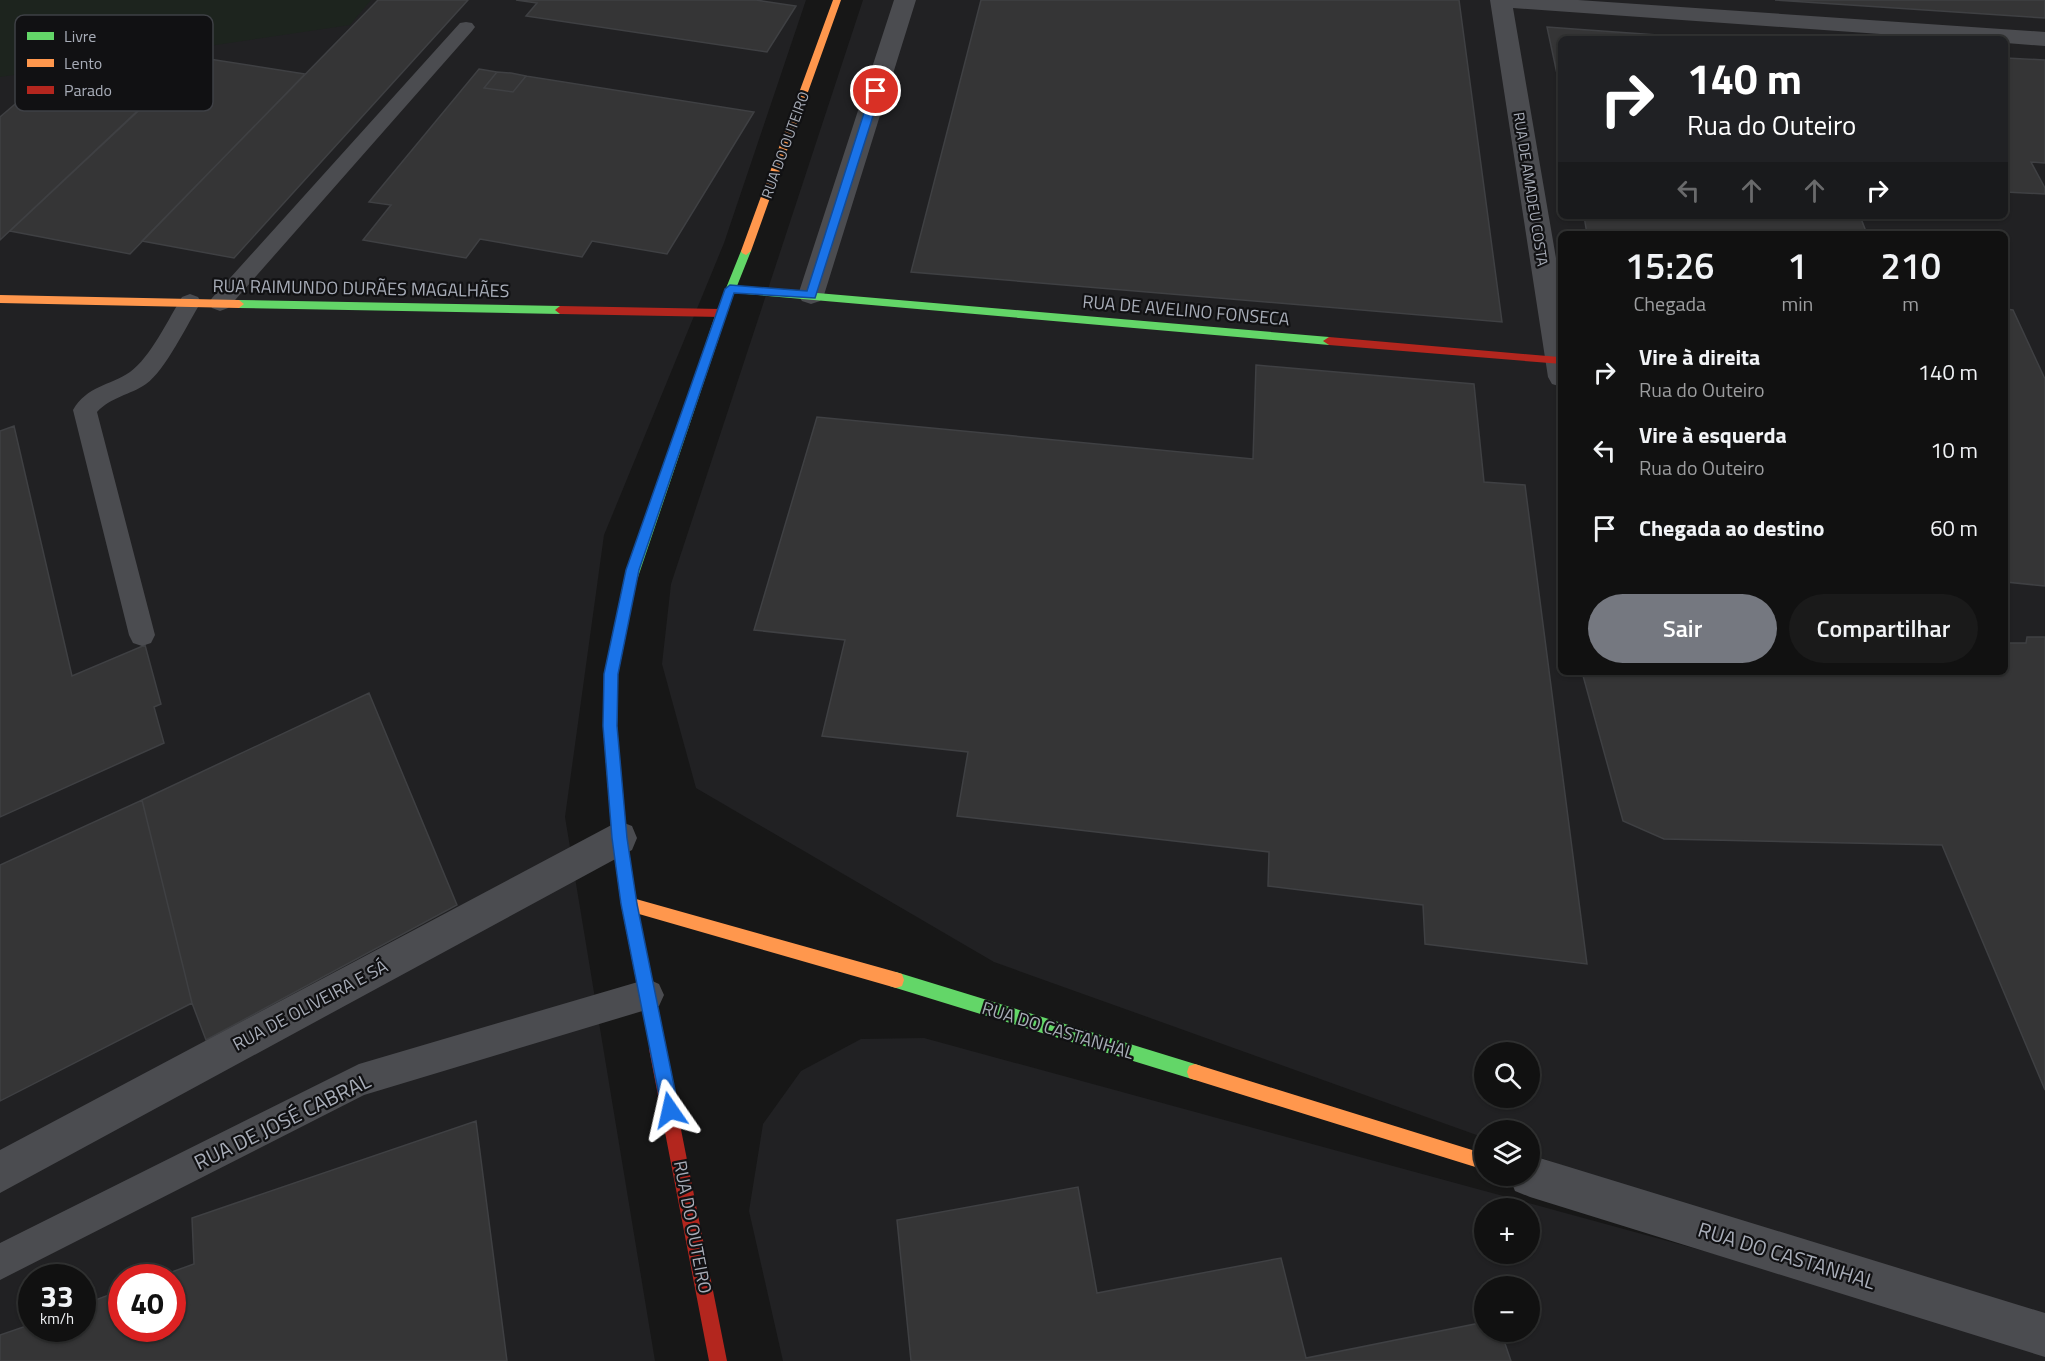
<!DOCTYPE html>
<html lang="pt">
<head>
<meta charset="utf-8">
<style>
	:root { --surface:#111; --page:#1a1a1a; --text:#f1f3f6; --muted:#9c9d9f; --line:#303131; --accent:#757880 }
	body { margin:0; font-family:"Titillium Web",sans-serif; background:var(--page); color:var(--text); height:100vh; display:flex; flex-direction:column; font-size:22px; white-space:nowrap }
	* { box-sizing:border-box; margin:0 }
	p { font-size:20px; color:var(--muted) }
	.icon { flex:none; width:33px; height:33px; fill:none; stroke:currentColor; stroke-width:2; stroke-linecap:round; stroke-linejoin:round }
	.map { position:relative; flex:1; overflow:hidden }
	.side { position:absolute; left:1558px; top:231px; width:450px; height:444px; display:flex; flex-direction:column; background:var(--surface); border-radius:9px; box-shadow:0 2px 4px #0004,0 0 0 2px var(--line) }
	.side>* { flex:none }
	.top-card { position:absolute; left:1558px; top:36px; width:450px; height:183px; border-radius:9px; box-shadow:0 2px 4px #0004,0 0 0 2px var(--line); background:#202124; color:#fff; overflow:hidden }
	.tools { position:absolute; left:1474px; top:1042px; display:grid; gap:12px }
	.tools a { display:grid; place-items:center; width:66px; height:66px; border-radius:50%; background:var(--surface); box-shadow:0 2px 4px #0004,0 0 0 2px var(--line); font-size:30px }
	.speed { position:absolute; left:18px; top:1264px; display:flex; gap:12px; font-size:30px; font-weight:700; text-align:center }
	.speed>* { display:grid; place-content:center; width:78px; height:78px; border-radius:50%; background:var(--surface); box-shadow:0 2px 4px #0004,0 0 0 2px var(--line); line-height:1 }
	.speed small { font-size:15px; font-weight:400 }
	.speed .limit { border:9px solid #d22; background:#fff; color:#111 }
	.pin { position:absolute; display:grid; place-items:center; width:51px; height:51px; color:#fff; margin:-26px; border:3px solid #fff; border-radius:50%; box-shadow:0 2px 6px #0007 }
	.me { position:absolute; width:66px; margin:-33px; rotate:349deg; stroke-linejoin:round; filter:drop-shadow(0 0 4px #0008) }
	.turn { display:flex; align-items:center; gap:21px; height:126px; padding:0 30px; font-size:27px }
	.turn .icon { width:78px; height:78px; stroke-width:2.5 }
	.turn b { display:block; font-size:42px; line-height:51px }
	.lanes { display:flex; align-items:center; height:57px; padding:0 30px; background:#0003; justify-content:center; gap:30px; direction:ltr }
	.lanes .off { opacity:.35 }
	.eta { display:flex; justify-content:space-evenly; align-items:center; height:102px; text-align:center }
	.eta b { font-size:36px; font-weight:600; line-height:42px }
	.primary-button { display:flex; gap:12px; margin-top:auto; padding:12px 30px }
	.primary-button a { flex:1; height:69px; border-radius:36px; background:var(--accent); color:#fff; font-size:24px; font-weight:600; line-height:69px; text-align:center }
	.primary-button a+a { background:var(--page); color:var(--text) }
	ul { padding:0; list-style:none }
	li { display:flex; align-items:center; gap:18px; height:78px; padding:0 30px }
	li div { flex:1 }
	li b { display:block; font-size:22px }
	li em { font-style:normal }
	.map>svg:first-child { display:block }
	.built { fill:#212123; fill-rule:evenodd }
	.green { fill:#1d241e }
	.building { fill:#353536; stroke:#3f4043; stroke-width:1.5 }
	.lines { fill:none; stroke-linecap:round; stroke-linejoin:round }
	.lane { fill:#4b4c50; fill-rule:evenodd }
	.street { fill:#4b4c50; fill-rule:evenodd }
	.fast { fill:#63d668; fill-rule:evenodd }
	.slow { fill:#ff974d; fill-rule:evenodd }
	.jam { fill:#b3261e; fill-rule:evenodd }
	.route { fill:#1a73e8; stroke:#114b97; stroke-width:1.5 }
	.labels { text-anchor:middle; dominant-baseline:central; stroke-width:4.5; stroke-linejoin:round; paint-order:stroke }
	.far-street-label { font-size:15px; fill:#a8adb8; stroke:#111113 }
	.street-label { font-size:18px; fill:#a8adb8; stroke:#111113 }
	.near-street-label { font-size:21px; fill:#a8adb8; stroke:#111113 }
	.key { fill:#111113; stroke:#3e4045; stroke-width:1.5 }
	.key-label { font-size:16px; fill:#a8adb8 }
</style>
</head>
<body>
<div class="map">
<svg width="2045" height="1361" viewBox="0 0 2045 1361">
	<rect width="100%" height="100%" fill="#171717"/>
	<!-- built -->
	<path class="built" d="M0,0H806L724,243L604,535L565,817L655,1361H0ZM32,1278H82V1329H32ZM122,1278H172V1329H122Z
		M863,0H2045V1338L1530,1154V1131H1485V1138L994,962L696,788L662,664L671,584ZM1562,39H2006V216H1562ZM1562,234H2006V672H1562ZM1485,1053H1530V1098H1485Z
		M924,1038L2045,1344V1361H783L749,1211L763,1124L801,1071L861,1039ZM1485,1209H1530V1254H1485ZM1485,1287H1530V1332H1485Z"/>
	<!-- green -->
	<path class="green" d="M0,0H371L350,25L0,77Z"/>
	<!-- building -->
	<path class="building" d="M378,0H468L234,258L142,241Z
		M516,0H756L796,6L767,52L526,16L537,3Z
		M981,0H1459L1502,322L911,272Z
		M1775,0H2045V18Z
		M1547,27L1588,30L1714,39H1562V97Z
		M196,57L305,74L130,254L10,231Z
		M2006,58L2045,60V163L2031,162L2045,188V194L2006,192Z
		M479,69L497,72L484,88L513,92L526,76L754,112L667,254L592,241L582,257L480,239L466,258L363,240L391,205L369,202Z
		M497,72L511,73L526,76L513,92L484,88Z
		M41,82L149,100L0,240V117Z
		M1584,216H1860L1867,234H1587Z
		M2006,309L2013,310L2045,379V586L2006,582Z
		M1256,365L1474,384L1484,482L1525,485L1587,964L1425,944L1423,905L1268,886L1269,852L957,816L968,752L822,736L845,640L754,630L817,417L1253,459Z
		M14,426L72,676L145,645L161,704L154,707L164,743L0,817V431Z
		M2027,637H2045V1090L1942,845L1664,839L1623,821L1582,672H2006V643H2026Z
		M369,693L457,905L206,1040L192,1003L142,800Z
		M142,800L192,1003L0,1101V865Z
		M476,1121L507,1361H0V1335L32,1324V1329H82V1305L122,1290V1329H172V1278H155L194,1264L192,1218Z
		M1078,1187L1097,1293L1281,1258L1306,1358L1485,1322V1332H1501L1511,1361H911L897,1220Z"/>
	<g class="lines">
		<!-- lane -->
		<path class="lane" d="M466,22L472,23L475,27L472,31L228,308L220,311L212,308L209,303L212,298L460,23Z
			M190,294L198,297L201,302C188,323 165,371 146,384C130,395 111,397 97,412L155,635L151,643L142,646L133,643L129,635L73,410C87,386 109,386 130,372C150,358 169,318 182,297Z
			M648,979L659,984L664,995L659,1006L364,1095L0,1280V1243L359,1064Z"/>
		<!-- street -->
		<path class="street" d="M894,0H916L824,295L820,301L811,304L802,301L798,295Z
			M1490,0H1578L2045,32V46L2006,43V39H1951L1513,8L1562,293V387L1552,384L1548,377Z
			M619,821L632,826L637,838L632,850L0,1193V1150Z
			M1530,1155L2045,1313V1357L1530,1197L1515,1191L1509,1176H1530Z"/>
		<!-- fast -->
		<path class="fast" d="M746,247L751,251L737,286L1329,337L1335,341L1329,345L734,293L637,580L636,584H626L625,580L716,313L741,251Z
			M239,300L560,306L565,310L560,314L239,308L234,304Z
			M896,972L1195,1064L1201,1066L1203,1072L1201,1078L1195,1080L896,988L890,986L888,980L890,974Z"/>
		<!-- slow -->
		<path class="slow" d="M833,0H841L751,251L746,255L742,253L741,251Z
			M0,295L239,300L244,304L239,308L0,303Z
			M631,575L637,580L618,674L617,726L626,838L636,899L896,972L902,974L904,980L902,986L896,988L639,914L665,1049L663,1055L657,1057L651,1055L621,904L612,838L603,726L604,674L625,580Z
			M1195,1064L1485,1154V1170L1195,1080L1189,1078L1187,1072L1189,1066Z"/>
		<!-- jam -->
		<path class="jam" d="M560,306L721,309L726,313L721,317L560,314L555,310Z
			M1329,337L1559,357L1562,358V364L1329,345L1323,341Z
			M657,1041L663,1043L665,1049L727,1361H709L649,1049L651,1043Z"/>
	</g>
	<!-- route -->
	<path class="route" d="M876,88L881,91L815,298L734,293L639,570L618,674L617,726L627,838L637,904L679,1110L676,1116L670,1118L664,1116L662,1110L621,904L612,838L603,726L604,674L626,570L725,289L730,285L807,291L871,91Z"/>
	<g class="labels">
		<!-- far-street labels -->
		<g class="far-street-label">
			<text transform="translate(785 145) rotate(-70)">RUA DO OUTEIRO</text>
			<text transform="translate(1531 189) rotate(81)">RUA DE AMADEU COSTA</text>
		</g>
		<!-- street labels -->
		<g class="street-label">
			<text transform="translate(361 288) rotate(1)">RUA RAIMUNDO DURÃES MAGALHÃES</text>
			<text transform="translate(1186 310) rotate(5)">RUA DE AVELINO FONSECA</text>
			<text transform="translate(310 1005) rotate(-28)">RUA DE OLIVEIRA E SÁ</text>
			<text transform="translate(1058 1030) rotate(17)">RUA DO CASTANHAL</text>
			<text transform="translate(693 1227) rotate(79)">RUA DO OUTEIRO</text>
		</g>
		<!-- near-street labels -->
		<g class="near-street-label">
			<text transform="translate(282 1121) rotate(-26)">RUA DE JOSÉ CABRAL</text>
			<text transform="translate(1787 1255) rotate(17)">RUA DO CASTANHAL</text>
		</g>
	</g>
	<!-- legend -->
	<rect x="15" y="15" width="198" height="96" rx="9" class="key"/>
	<rect x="27" y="32" width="27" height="8" fill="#63d668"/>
	<rect x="27" y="59" width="27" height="8" fill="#ff974d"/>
	<rect x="27" y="86" width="27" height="8" fill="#b3261e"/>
	<g class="key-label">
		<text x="64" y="42">Livre</text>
		<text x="64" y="69">Lento</text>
		<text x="64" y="96">Parado</text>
	</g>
</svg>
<div class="tools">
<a><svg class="icon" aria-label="search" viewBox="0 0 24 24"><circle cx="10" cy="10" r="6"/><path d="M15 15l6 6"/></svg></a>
<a><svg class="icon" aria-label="layers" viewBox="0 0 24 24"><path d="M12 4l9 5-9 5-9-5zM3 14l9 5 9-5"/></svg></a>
<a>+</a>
<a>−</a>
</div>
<div class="speed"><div>33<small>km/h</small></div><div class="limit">40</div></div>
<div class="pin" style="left:876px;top:91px;background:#d93025"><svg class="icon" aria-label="arrive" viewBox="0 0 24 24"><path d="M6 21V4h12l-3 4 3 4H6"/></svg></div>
<svg class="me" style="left:670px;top:1110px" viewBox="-20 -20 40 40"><path d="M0-17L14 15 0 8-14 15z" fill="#1a73e8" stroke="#fff" stroke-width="4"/></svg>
<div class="top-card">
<div class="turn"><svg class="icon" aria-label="right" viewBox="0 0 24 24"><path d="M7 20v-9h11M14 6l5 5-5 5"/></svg><div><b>140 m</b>Rua do Outeiro</div></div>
<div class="lanes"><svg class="icon off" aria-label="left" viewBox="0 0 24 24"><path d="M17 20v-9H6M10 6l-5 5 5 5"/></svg><svg class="icon off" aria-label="ahead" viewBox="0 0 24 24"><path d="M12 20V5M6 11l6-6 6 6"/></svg><svg class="icon off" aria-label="ahead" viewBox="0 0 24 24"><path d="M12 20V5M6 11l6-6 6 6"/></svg><svg class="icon" aria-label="right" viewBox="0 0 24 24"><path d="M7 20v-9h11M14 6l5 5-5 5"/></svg></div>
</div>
<section class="side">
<div class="eta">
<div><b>15:26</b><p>Chegada</p></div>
<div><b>1</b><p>min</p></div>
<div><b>210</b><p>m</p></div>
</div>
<ul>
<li><svg class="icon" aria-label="right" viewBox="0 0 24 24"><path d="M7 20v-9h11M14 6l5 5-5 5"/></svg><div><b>Vire à direita</b><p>Rua do Outeiro</p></div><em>140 m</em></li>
<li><svg class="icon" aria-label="left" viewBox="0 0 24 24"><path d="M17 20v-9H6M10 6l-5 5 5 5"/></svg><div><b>Vire à esquerda</b><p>Rua do Outeiro</p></div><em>10 m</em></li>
<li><svg class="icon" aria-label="arrive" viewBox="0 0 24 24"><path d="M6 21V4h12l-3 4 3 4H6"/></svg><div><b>Chegada ao destino</b></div><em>60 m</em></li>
</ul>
<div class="primary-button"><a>Sair</a><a>Compartilhar</a></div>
</section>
</div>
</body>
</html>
